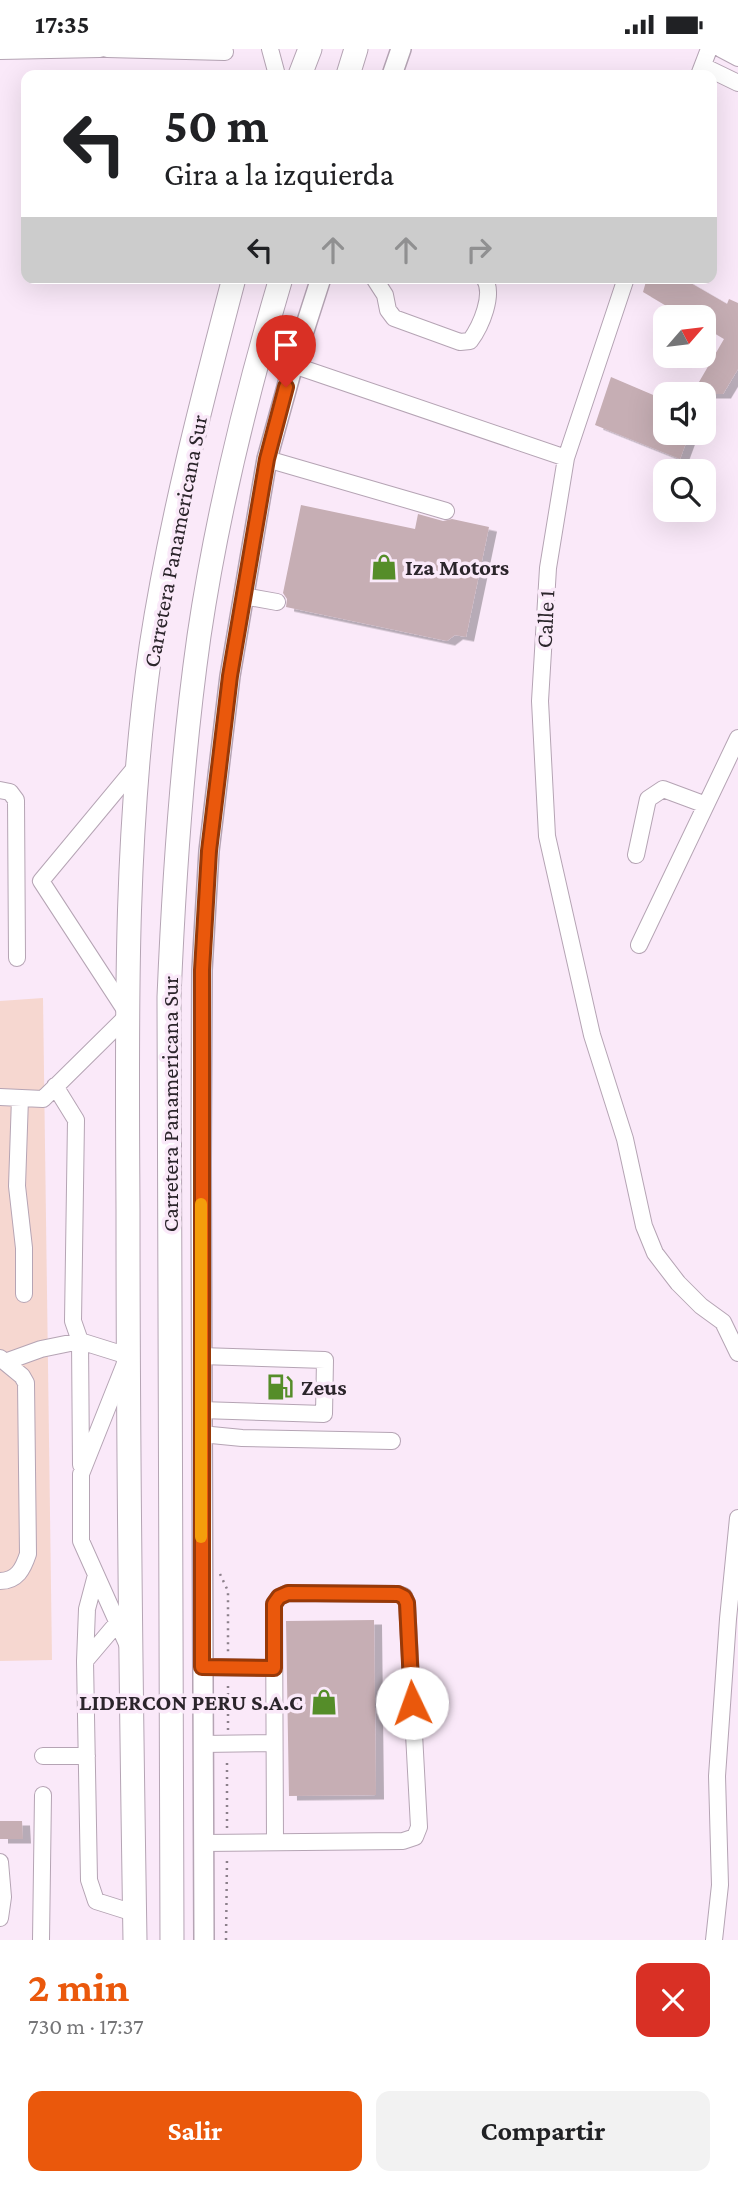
<!DOCTYPE html>
<html lang="es">
<head>
<meta charset="utf-8">
<style>
	:root { --surface:#fff; --page:#f2f2f2; --text:#202124; --muted:#757577; --accent:#ea580c }
	body { margin:0; font-family:"Crimson Pro",serif; background:var(--page); color:var(--text); height:100vh; display:flex; flex-direction:column; font-size:26px; white-space:nowrap }
	* { box-sizing:border-box; margin:0 }
	p { font-size:23px; color:var(--muted) }
	.icon { flex:none; width:38px; height:38px; fill:none; stroke:currentColor; stroke-width:2; stroke-linecap:round; stroke-linejoin:round }
	.map { position:relative; height:1891px; overflow:hidden }
	.drawer { display:flex; flex-direction:column; background:var(--surface); flex:1 }
	.drawer>* { flex:none }
	.top-card { position:absolute; left:21px; top:21px; width:696px; height:214px; border-radius:14px; box-shadow:0 7px 28px #0002; background:#fff; color:var(--text); overflow:hidden }
	.needle { width:46px; rotate:62deg }
	.fabs { position:absolute; left:653px; top:256px; display:grid; gap:14px }
	.fabs a { display:grid; place-items:center; width:63px; height:63px; border-radius:14px; background:var(--surface); box-shadow:0 7px 28px #0002; font-size:35px }
	.pin { position:absolute; display:grid; place-items:center; width:60px; height:60px; color:#fff; margin:-72px -30px; border-radius:50% 50% 50% 0; rotate:-45deg; box-shadow:0 0 7px #0007 }
	.pin .icon { rotate:45deg }
	.me { position:absolute; width:77px; margin:-38px; rotate:357deg; stroke-linejoin:round; filter:drop-shadow(0 0 5px #0008) }
	.turn { display:flex; align-items:center; gap:24px; height:147px; padding:0 28px; font-size:32px }
	.turn .icon { width:91px; height:91px; stroke-width:2.5 }
	.turn b { display:block; font-size:49px; line-height:60px }
	.lanes { display:flex; align-items:center; height:66px; padding:0 28px; background:#0003; justify-content:center; gap:35px; direction:ltr }
	.lanes .off { opacity:.35 }
	.round { display:grid; place-items:center; flex:none; width:74px; height:74px; border-radius:14px; background:var(--page) }
	.overview { display:flex; align-items:center; justify-content:space-between; height:119px; padding:0 28px }
	h1 { font-size:42px; font-weight:700; line-height:52px; color:var(--accent) }
	.action { display:flex; gap:14px; margin-top:auto; padding:14px 28px }
	.action a { flex:1; height:80px; border-radius:14px; background:var(--accent); color:#fff; font-size:28px; font-weight:700; line-height:80px; text-align:center }
	.action a+a { background:var(--page); color:var(--text) }
	.status { display:flex; justify-content:space-between; align-items:center; height:49px; padding:0 35px; background:var(--surface); direction:ltr }
	.status svg { height:19px; fill:currentColor }
	.map>svg:first-child { display:block }
	.park { fill:#f6d7d0 }
	.building { fill:#c6aeb4; filter:url(#shadow) }
	.lines { fill:none; stroke-linecap:round; stroke-linejoin:round }
	.minor-casing { stroke:#b5a4b4; stroke-width:18 }
	.major-casing { stroke:#b5a4b4; stroke-width:22 }
	.highway-casing { stroke:#b5a4b4; stroke-width:25 }
	.path { stroke:#8c808b; stroke-width:2.5; stroke-dasharray:2 5; stroke-linecap:butt }
	.minor { stroke:#fff; stroke-width:16 }
	.major { stroke:#fff; stroke-width:19 }
	.highway { stroke:#fff; stroke-width:23 }
	.route-casing { stroke:#983908; stroke-width:18 }
	.route { stroke:#ea580c; stroke-width:12 }
	.slow { stroke:#f59e0b; stroke-width:12 }
	.labels { text-anchor:middle; dominant-baseline:central; stroke-width:7; stroke-linejoin:round; paint-order:stroke }
	.street-label { font-size:23px; fill:#2b252b; stroke:#fae9f9 }
	.poi-label { font-size:23px; font-weight:bold; fill:#2b252b; stroke:#fae9f9; text-anchor:start }
</style>
</head>
<body>
<div class="status"><b>17:35</b><svg viewBox="0 0 49 12"><path d="M0 12V9h3v3zM5 12V6h3v6zM10 12V3h3v9zM15 12V0h3v12zM26 1h20v11H26zM47 4h2v5h-2z"/></svg></div>
<div class="map">
<svg width="738" height="1891" viewBox="0 0 738 1891">
	<defs>
		<filter id="shadow"><feDropShadow dx="8" dy="4.5" stdDeviation="0" flood-color="#0004"/></filter>
	</defs>
	<rect width="100%" height="100%" fill="#fae9f9"/>
	<!-- park -->
	<path class="park" d="M43,949L52,1611L0,1612V952Z"/>
	<!-- building -->
	<path class="building" d="M647,229H682L727,255L729,250L738,254V320L723,345H692L724,290L704,278V268H685L643,243Z
		M611,328L665,351V383H690L680,410L595,376Z
		M301,456L415,480L418,465L443,472L452,470L489,478L466,588L455,586L447,592L286,558L287,550L283,544Z
		M374,1571L376,1746L289,1747L286,1572Z
		M0,1772H22L23,1790H0Z"/>
	<g class="lines">
		<!-- minor casing -->
		<g class="minor-casing">
			<path id="minor" d="M107,0L225,3
				M270,0L277,26
				M721,0L738,9
				M0,2L100,0
				M703,17L738,34
				M699,26L709,0
				M374,229L385,246L388,261L394,269L460,293L470,292C481,277 495,245 484,229
				M626,229L566,409L548,519L540,652L547,787L592,986L625,1090L644,1177L655,1204L678,1234L701,1257L723,1273L738,1304
				M293,316L566,409
				M267,410L446,462
				M243,547L277,553
				M0,741L10,743L16,751L17,909
				M636,806L648,750L663,740L706,756
				M639,896L738,689
				M127,964L41,832L139,714
				M55,1037L76,1071L73,1272L80,1292L128,1307L81,1425V1492L128,1597
				M0,1048L43,1050L127,967
				M20,1049L17,1137L24,1199V1245
				M0,1309L22,1327L26,1334L28,1505C23,1520 17,1532 0,1532
				M5,1313L41,1300L80,1292L81,1416
				M201,1361L324,1365L325,1311L201,1307
				M201,1385L242,1389L392,1392
				M124,1566L85,1612L89,1831L96,1852L134,1864
				M85,1612L87,1560L96,1526
				M202,1618L274,1619
				M202,1695L274,1694
				M43,1707H87
				M203,1794L403,1792L415,1788L419,1778L407,1554L404,1547L398,1545L288,1544L279,1548L274,1555L275,1793
				M0,1813L3,1848L0,1869
				M41,1891L43,1746
				M714,1891L720,1836L717,1727L728,1570L738,1469"/>
		</g>
		<!-- major casing -->
		<g class="major-casing">
			<path id="major" d="M392,26L401,0
				M204,1891L201,1114L202,921L209,802L230,627L267,410L293,316L321,229"/>
		</g>
		<!-- highway casing -->
		<g class="highway-casing">
			<path id="highway" d="M300,26L310,0
				M348,26L356,0
				M135,1891C131,1647 128,1404 128,1160C127,973 124,784 151,598C170,473 202,351 234,229
				M172,1891L169,948C174,827 182,707 199,587C217,465 246,347 281,229"/>
		</g>
		<!-- path -->
		<path class="path" d="M220,1525L228,1542V1604
			M228,1681V1632
			M227,1779V1709
			M226,1891L227,1810"/>
		<!-- minor -->
		<use href="#minor" class="minor"/>
		<!-- major -->
		<use href="#major" class="major"/>
		<!-- highway -->
		<use href="#highway" class="highway"/>
	</g>
	<g class="lines">
		<!-- route casing -->
		<g class="route-casing">
			<path id="route" d="M286,338L267,410L230,627L209,802L202,921V1618L274,1619V1555L279,1548L288,1544L398,1545L404,1548L407,1554L412,1654"/>
		</g>
		<!-- route -->
		<use href="#route" class="route"/>
		<!-- slow -->
		<path class="slow" d="M201,1155V1488"/>
	</g>
	<!-- icons -->
	<defs>
		<g id="shop-bare" transform="scale(2.1)"><path d="M-5-2.5h2.3a2.7 3.5 0 0 1 5.4 0H5L5.5 6h-11ZM-1.5-2.5h3a1.5 2.3 0 0 0-3 0Z" fill="#558d29" stroke="#fae9f9" stroke-width="2.5" paint-order="stroke"/></g>
		<g id="fuel-bare" transform="scale(2.1)"><path d="M-5.5-6h7V0h2V4h1.3V-2.5L3-4.5l.8-.8L6-3V5H2.5V1h-1V6h-7ZM-4.2-4.7v3.2H.2V-4.7Z" fill="#558d29" stroke="#fae9f9" stroke-width="2.5" paint-order="stroke"/></g>
	</defs>
	<g fill-rule="evenodd">
		<use href="#shop-bare" x="384" y="518"/>
		<use href="#fuel-bare" x="280" y="1338"/>
		<use href="#shop-bare" x="324" y="1653"/>
	</g>
	<g class="labels">
		<!-- street labels -->
		<g class="street-label">
			<text transform="translate(175 492) rotate(-79)">Carretera Panamericana Sur</text>
			<text transform="translate(545 570) rotate(-87)">Calle 1</text>
			<text transform="translate(170 1055) rotate(-90)">Carretera Panamericana Sur</text>
		</g>
		<!-- poi labels -->
		<g class="poi-label">
			<text x="405" y="518">Iza Motors</text>
			<text x="301" y="1338">Zeus</text>
			<text x="303" y="1653" text-anchor="end">LIDERCON PERU S.A.C</text>
		</g>
	</g>
</svg>
<div class="fabs">
<a><svg class="needle" viewBox="-14 -14 28 28"><path d="M0-13l5 13h-10z" fill="#e53935"/><path d="M0 13l5-13h-10z" fill="#757577"/></svg></a>
<a><svg class="icon" aria-label="sound" viewBox="0 0 24 24"><path d="M4 9h4l5-4v14l-5-4H4zM17 9q2 3 0 6"/></svg></a>
<a><svg class="icon" aria-label="search" viewBox="0 0 24 24"><circle cx="10" cy="10" r="6"/><path d="M15 15l6 6"/></svg></a>
</div>
<div class="pin" style="left:286px;top:338px;background:#d93025"><svg class="icon" aria-label="arrive" viewBox="0 0 24 24"><path d="M6 21V4h12l-3 4 3 4H6"/></svg></div>
<svg class="me" style="left:412px;top:1654px" viewBox="-20 -20 40 40"><circle r="19" fill="#fff"/><path d="M0-13L10 11 0 6-10 11z" fill="#ea580c"/></svg>
<div class="top-card">
<div class="turn"><svg class="icon" aria-label="left" viewBox="0 0 24 24"><path d="M17 20v-9H6M10 6l-5 5 5 5"/></svg><div><b>50 m</b>Gira a la izquierda</div></div>
<div class="lanes"><svg class="icon" aria-label="left" viewBox="0 0 24 24"><path d="M17 20v-9H6M10 6l-5 5 5 5"/></svg><svg class="icon off" aria-label="ahead" viewBox="0 0 24 24"><path d="M12 20V5M6 11l6-6 6 6"/></svg><svg class="icon off" aria-label="ahead" viewBox="0 0 24 24"><path d="M12 20V5M6 11l6-6 6 6"/></svg><svg class="icon off" aria-label="right" viewBox="0 0 24 24"><path d="M7 20v-9h11M14 6l5 5-5 5"/></svg></div>
</div>
</div>
<section class="drawer">
<div class="overview"><div><h1>2 min</h1><p>730 m · 17:37</p></div><a class="round" style="background:#d93025;color:#fff"><svg class="icon" aria-label="close" viewBox="0 0 24 24"><path d="M6 6l12 12M18 6L6 18"/></svg></a></div>
<div class="action"><a>Salir</a><a>Compartir</a></div>
</section>
</body>
</html>
